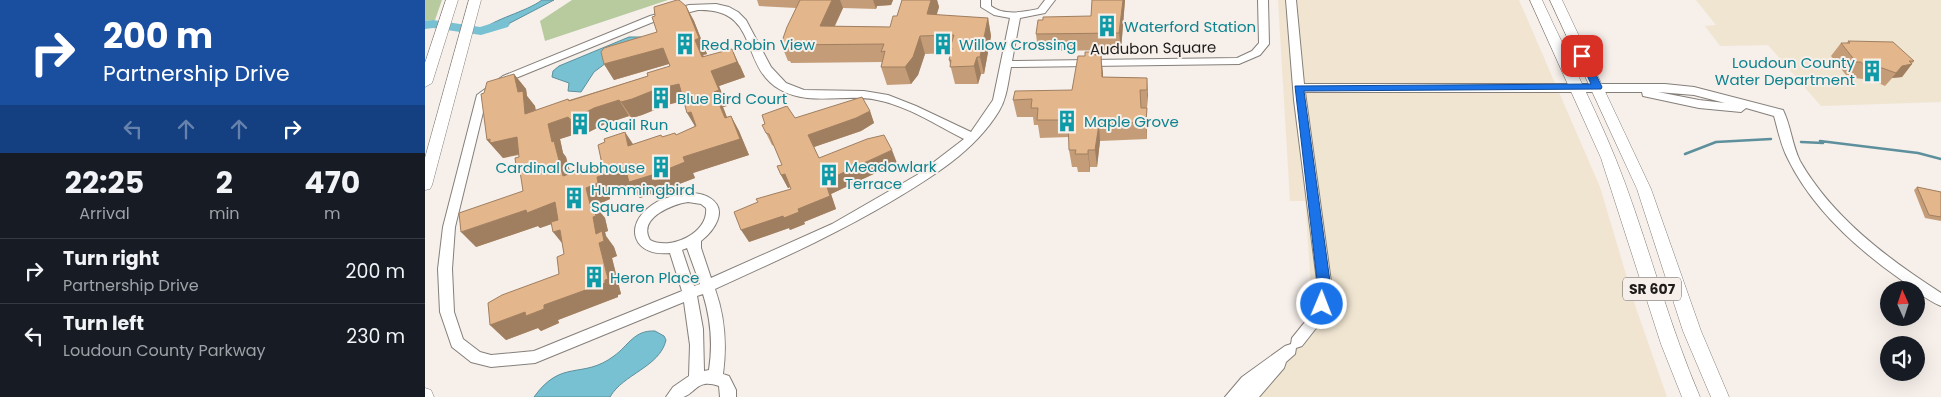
<!DOCTYPE html>
<html lang="en">
<head>
<meta charset="utf-8">
<style>
	:root { --surface:#171b24; --page:#242831; --text:#f1f3f6; --muted:#9ea1a6; --line:#363941 }
	body { margin:0; font-family:Poppins,sans-serif; background:var(--page); color:var(--text); height:100vh; display:flex; flex-direction:column; font-size:19px; white-space:nowrap }
	* { box-sizing:border-box; margin:0 }
	p { font-size:16px; color:var(--muted) }
	.icon { flex:none; width:28px; height:28px; fill:none; stroke:currentColor; stroke-width:2; stroke-linecap:round; stroke-linejoin:round }
	.map { position:relative; flex:1; overflow:hidden }
	.details { display:flex; flex-direction:column; background:var(--surface); width:425px }
	.details>* { flex:none }
	.hud { background:#1a4fa0; color:#fff; overflow:hidden }
	.needle { width:32px; rotate:357deg }
	.buttons { position:absolute; left:1455px; top:281px; display:grid; gap:10px }
	.buttons a { display:grid; place-items:center; width:45px; height:45px; border-radius:50%; background:var(--surface); box-shadow:0 5px 20px #0002; font-size:25px }
	.pin { position:absolute; display:grid; place-items:center; width:42px; height:42px; color:#fff; margin:-21px; border-radius:10px; box-shadow:0 2px 8px #0006 }
	.me { position:absolute; width:55px; margin:-28px; rotate:1deg; stroke-linejoin:round; filter:drop-shadow(0 0 4px #0008) }
	.turn { display:flex; align-items:center; gap:18px; height:105px; padding:0 20px; font-size:22px }
	.turn .icon { width:65px; height:65px; stroke-width:2.5 }
	.turn b { display:block; font-size:35px; line-height:42px }
	.lanes { display:flex; align-items:center; height:48px; padding:0 20px; background:#0003; justify-content:center; gap:25px; direction:ltr }
	.lanes .off { opacity:.35 }
	.eta { display:flex; justify-content:space-evenly; align-items:center; height:85px; text-align:center }
	.eta b { font-size:30px; font-weight:700; line-height:35px }
	ul { padding:0; list-style:none }
	li { display:flex; align-items:center; gap:15px; height:65px; padding:0 20px; border-top:1px solid var(--line) }
	li div { flex:1 }
	li b { display:block; font-size:19px }
	li em { font-style:normal }
	main { display:flex; flex:1; min-height:0 }
	.map>svg:first-child { display:block }
	.commercial { fill:#f1e5d1 }
	.industrial { fill:#f0e5d1 }
	.green { fill:#b7cb9f }
	.water { fill:#77c1d3; stroke:#5d909c }
	.lines { fill:none; stroke-linecap:round; stroke-linejoin:round }
	.stream { stroke:#5d909c; stroke-width:2.5 }
	.river { fill:#77c1d3; fill-rule:evenodd }
	.minor-casing { stroke:#857f7a; stroke-width:2 }
	.major-casing { stroke:#857f7a; stroke-width:1 }
	.minor { fill:#fff; fill-rule:evenodd }
	.major { fill:#fff; fill-rule:evenodd }
	.wall { fill:#c49d78; fill-rule:evenodd }
	.shaded-wall { fill:#a07f61 }
	.building { fill:#e4b68b; stroke:#a07f61; fill-rule:evenodd }
	.route { fill:#1a73e8; stroke:#114b97 }
	.labels { text-anchor:middle; dominant-baseline:central; stroke-width:4; stroke-linejoin:round; paint-order:stroke }
	.shield { fill:#f6efea; stroke:#605c59; stroke-width:1 }
	.shield-label { font-size:14px; font-weight:bold; fill:#1f1d1b }
	.culture-label { font-size:15px; fill:#0d838f; stroke:#f6efea; text-anchor:start }
	.street-label { font-size:15px; fill:#1f1d1b; stroke:#f6efea }
</style>
</head>
<body>
<main>
<section class="details">
<div class="hud">
<div class="turn"><svg class="icon" aria-label="right" viewBox="0 0 24 24"><path d="M7 20v-9h11M14 6l5 5-5 5"/></svg><div><b>200 m</b>Partnership Drive</div></div>
<div class="lanes"><svg class="icon off" aria-label="left" viewBox="0 0 24 24"><path d="M17 20v-9H6M10 6l-5 5 5 5"/></svg><svg class="icon off" aria-label="ahead" viewBox="0 0 24 24"><path d="M12 20V5M6 11l6-6 6 6"/></svg><svg class="icon off" aria-label="ahead" viewBox="0 0 24 24"><path d="M12 20V5M6 11l6-6 6 6"/></svg><svg class="icon" aria-label="right" viewBox="0 0 24 24"><path d="M7 20v-9h11M14 6l5 5-5 5"/></svg></div>
</div>
<div class="eta">
<div><b>22:25</b><p>Arrival</p></div>
<div><b>2</b><p>min</p></div>
<div><b>470</b><p>m</p></div>
</div>
<ul>
<li><svg class="icon" aria-label="right" viewBox="0 0 24 24"><path d="M7 20v-9h11M14 6l5 5-5 5"/></svg><div><b>Turn right</b><p>Partnership Drive</p></div><em>200 m</em></li>
<li><svg class="icon" aria-label="left" viewBox="0 0 24 24"><path d="M17 20v-9H6M10 6l-5 5 5 5"/></svg><div><b>Turn left</b><p>Loudoun County Parkway</p></div><em>230 m</em></li>
</ul>
</section>
<div class="map">
<svg width="1516" height="397" viewBox="0 0 1516 397">
	<rect width="100%" height="100%" fill="#f6efea"/>
	<!-- commercial -->
	<path class="commercial" d="M853,0H1094L1175,187L1211,308L1242,397H819L894,316L885,201H865Z"/>
	<!-- industrial -->
	<path class="industrial" d="M1271,0H1516V102L1396,106L1343,45L1295,46L1280,26L1291,25Z
		M873,94L1135,96L1175,209L1229,397H823L889,331Z"/>
	<!-- green -->
	<path class="green" d="M0,0H17L10,20L0,21Z
		M147,0H243L120,41L115,21Z"/>
	<!-- water -->
	<path class="water" d="M117,0H129L85,23L58,33L56,31C68,19 101,12 117,0Z
		M204,37H216L169,72L156,92L143,91L144,83L127,77L128,71L134,66Z
		M230,331L239,336L241,340C235,367 198,374 185,397H109C137,358 157,380 189,356C204,345 209,330 230,331Z"/>
	<g class="lines">
		<!-- stream -->
		<path class="stream" d="M1395,141L1493,153L1516,159
			M1376,142L1398,143
			M1260,154L1291,142L1346,139"/>
		<!-- river -->
		<path class="river" d="M8,20L55,27L78,20L85,24L83,27L56,35L8,28L0,29V21Z"/>
		<!-- minor casing -->
		<g class="minor-casing">
			<path id="minor" d="M556,0H566V6C579,16 598,12 613,9L620,0H630L620,13L595,18L587,61L812,58L827,51L834,43L833,0H843L844,44L835,55L814,64L586,67C583,82 582,98 574,111C550,151 507,177 467,201C410,235 351,261 290,289C300,317 302,344 298,374L304,376L311,390V397H295L294,386C272,378 271,393 258,397C253,397 246,397 241,397L248,387L264,376L265,345L259,302L110,363L66,367L46,362L27,347L15,312L13,269L18,227L52,95L78,76L225,16L264,5L291,4L304,7L313,12L321,20L346,67L361,83L379,90L439,91L463,95L491,106L546,132L568,100L585,18L569,15L556,7ZM273,10C335,8 314,65 354,89C384,107 420,93 452,100C483,106 511,125 539,139L492,175L407,224L286,278L276,248V241C289,231 304,210 285,198C276,192 262,192 252,195C243,197 234,200 227,205C197,226 209,257 245,253L257,291L109,351L66,355L55,352L38,339L29,312L27,269L30,227L61,100L86,80L233,20ZM263,202L276,204L281,208C284,233 245,251 225,240C212,218 248,204 263,202ZM262,248L275,284L269,286L257,250ZM278,294C286,320 288,344 284,370L279,371L278,329L272,296Z
				M861,0H871L879,84H1240L1269,87L1358,110C1366,126 1367,145 1375,161C1407,217 1463,259 1516,293V306C1501,300 1488,288 1475,279C1431,248 1387,208 1363,159C1356,146 1353,130 1349,116L1321,108L1316,112L1274,108L1218,96L1217,92H880L907,289L899,318L877,346L871,348L870,354L861,362L859,368L834,397H800L817,377L860,346L866,344L867,338L888,312L893,289L869,100ZM1233,92L1269,95L1300,103L1274,100Z"/>
		</g>
		<!-- major casing -->
		<g class="major-casing">
			<path id="major" d="M21,0H33L7,83L0,87V63Z
				M44,0H56L7,185L5,189L0,190V158Z
				M1105,0H1117C1145,61 1177,120 1200,183C1226,254 1245,327 1275,397H1257L1236,344L1176,158Z
				M1125,0H1137L1226,189L1276,331L1304,397H1286L1258,331L1212,189Z
				M0,388L6,390L9,397H0Z"/>
		</g>
		<!-- minor -->
		<use href="#minor" class="minor"/>
		<!-- major -->
		<use href="#major" class="major"/>
	</g>
	<!-- wall -->
	<path class="wall" d="M332,0H468L466,5L452,6L451,9L418,8L410,26L465,27L472,16L477,0H512L514,7L511,15L563,18L566,36L559,74H556L553,84H530L524,60L526,53L500,54L493,75L486,84L462,85L456,67L457,62L366,63L365,61H363L356,44L371,8L334,6Z
		M667,0H700L696,50L613,51L611,34L666,16Z
		M261,6L269,21L282,54L278,55L279,56L315,65L320,77L294,86L302,106L298,107L302,117L306,116L314,131L324,155L268,173L270,178L249,186L251,193L239,197L235,191L215,198L205,185L184,192L185,199L174,204L176,213L180,218L183,231L180,232L181,236L189,247L192,256L187,258L196,294L193,295V297L133,320L134,323L116,331L113,328L81,340L65,325L134,274L139,254L137,242L127,224L115,228L113,226L51,247L98,191L94,155L78,158L62,140L59,93L89,74L101,89L102,96L110,106L111,110L223,76L245,66L244,64L189,80L179,64L232,32ZM259,101L270,126L252,135L237,137L208,145L177,164L146,174L141,157L138,153L135,139L154,133L158,135L180,124L204,116L207,118L217,115L242,105Z
		M1423,41L1489,61L1477,77L1467,78L1460,86L1447,80L1429,78L1426,75H1421L1406,56L1416,43H1422Z
		M671,55L678,77L722,78V108H716H722V139L675,141L672,167H665V172H653L652,167H647L644,150V137L615,138L613,125H609L608,117H592L588,100L647,90Z
		M445,111L449,123L436,131L389,147L394,158L472,163L406,194L411,209L379,222L380,224L365,230L364,228L324,242L366,189L365,187L363,188L356,175L357,165L349,146L347,145L341,133L370,118Z
		M1492,187L1516,192V221L1500,218L1489,190Z"/>
	<!-- shaded-wall -->
	<path class="shaded-wall" d="M407,0H415L418,8L401,44L395,26Z
		M448,0H468L466,5L452,6L451,9Z
		M506,0H512L514,7L507,31L502,14Z
		M698,0H700L696,50L694,33Z
		M261,6L269,21L282,54L278,55L285,72L277,57L270,40Z
		M563,18L566,36L559,74L555,57Z
		M495,36L500,54L493,75L486,84L480,67Z
		M238,48L247,63L189,80L179,64Z
		M307,49L320,77L294,86L302,106L298,107L308,134L300,118L289,92L286,71Z
		M676,55L678,73V95L677,77Z
		M552,57L556,74L553,84L549,66Z
		M1487,64L1477,77L1467,78L1460,86L1477,66Z
		M89,74L101,89L102,96L110,106L112,130L100,114L93,92Z
		M722,78L723,95L722,108Z
		M254,84L263,99L242,105L217,115L207,118L196,102L232,89Z
		M143,99L154,114L169,108L194,100L204,116L180,124L158,135L146,120Z
		M722,108V139L721,122Z
		M445,111L449,123L436,131L389,147L383,135Z
		M266,112L275,128H271L262,113Z
		M306,116L314,131L324,155L268,173L270,178L249,186L251,193L239,197L235,191L215,198L205,185L184,192L185,199L174,204L176,213L180,218L183,231L180,232L181,236L189,247L192,256L187,258L196,294L193,295V297L133,320L134,323L116,331L113,328L81,340L65,325L119,305L171,234L161,188L172,177L200,167L238,171L258,157Z
		M143,117L154,133L135,139L138,153L141,157L150,192L138,176L127,142L123,124Z
		M674,124L675,141L672,167L670,150Z
		M200,132L210,147L203,146Z
		M92,137L104,152L78,158L62,140Z
		M467,150L472,163L406,194L411,209L379,222L380,224L365,230L364,228L324,242L316,230L373,209L400,181Z
		M663,150L665,167V172L663,154Z
		M360,174L367,186L363,188L356,175Z
		M130,202L143,218L115,228L113,226L51,247L36,232L101,210Z
		M135,230L141,248L128,232Z"/>
	<!-- building -->
	<path class="building" d="M252,0H254L261,6L274,38L270,40L277,57L307,49L312,62L286,71L294,90L289,92L300,118L306,116L315,139L258,157L260,162L238,171L240,178L229,181L227,175L204,182L200,167L172,177L173,183L161,188L165,204L168,203L171,216L168,217L171,234L177,231L179,241L174,243L183,279L180,280V283L119,305V309L101,316L100,312L65,325L63,303L77,295L134,274L132,257L139,254L135,230L128,232L126,222L133,220L130,202L102,213L101,210L36,232L34,213L98,191L94,165L91,166L90,158L94,157L92,137L65,143V139L62,140L56,94L59,93L62,82L89,74L93,92L98,91L100,114L143,99L144,101L223,76L222,73L245,66L238,48L179,64L176,52L179,48L232,32L227,17L230,16L229,7ZM254,84L262,113L266,112L271,126L251,135L250,133L237,137L236,135L203,146L200,132L179,139L180,142L173,145L177,164L138,176L129,141L127,142L123,124L143,117L146,120L169,108L194,100L196,102L207,99L232,89Z
		M375,0H407L395,26L465,27L468,16H472L477,0H506L502,14L563,18L555,57H552L549,66L525,67L526,60H524L527,48H525L529,35L495,36L488,57L480,67H456L460,51L456,52L459,44L358,45L359,44H356L362,27Z
		M667,0H698L694,33L611,34L613,20H618V17L666,16Z
		M1423,41L1468,42L1489,61H1484L1487,64L1477,66L1471,73L1457,68L1439,66L1436,62H1431L1416,43H1425Z
		M660,52H671L670,55H676L677,77L722,78V90H715L716,108H722L721,122L674,124L670,150H663V154H650L651,150H644L643,120H612L613,108H606L607,99L588,100L590,91L647,90L653,56H660Z
		M437,97L445,111L431,118L383,135L394,158L442,139L459,135L467,150L400,181L405,196L373,209L374,212L359,218L358,216L316,230L309,212L333,202L331,199L366,189L360,174L356,175L352,166L357,165L344,134L341,133L337,125L340,124L337,115L362,106L370,118Z
		M1492,187L1516,192V217L1504,215Z"/>
	<!-- route -->
	<path class="route" d="M1157,53L1162,56L1177,87L1176,89L879,91L906,289L902,308H893L891,304L893,289L870,86L1166,84L1153,56Z"/>
	<!-- icons -->
	<defs>
		<g id="building-bare" transform="scale(1.725)"><path d="M-4-6H4V6H1V3H-1V6H-4ZM-2.5-4.3h1.7v1.8h-1.7ZM.8-4.3h1.7v1.8H.8ZM-2.5-1h1.7V.8h-1.7ZM.8-1h1.7V.8H.8Z" fill="#0f9aa8" stroke="#f6efea" stroke-width="2.5" paint-order="stroke"/></g>
	</defs>
	<g fill-rule="evenodd">
		<use href="#building-bare" x="682" y="26"/>
		<use href="#building-bare" x="260" y="44"/>
		<use href="#building-bare" x="518" y="44"/>
		<use href="#building-bare" x="1447" y="71"/>
		<use href="#building-bare" x="236" y="98"/>
		<use href="#building-bare" x="642" y="121"/>
		<use href="#building-bare" x="155" y="124"/>
		<use href="#building-bare" x="236" y="167"/>
		<use href="#building-bare" x="404" y="175"/>
		<use href="#building-bare" x="149" y="198"/>
		<use href="#building-bare" x="169" y="277"/>
	</g>
	<g class="labels">
		<!-- shield labels -->
		<rect class="shield" x="1198" y="277.5" width="58" height="23" rx="4"/>
		<g class="shield-label">
			<text x="1227" y="289">SR 607</text>
		</g>
		<!-- culture labels -->
		<g class="culture-label">
			<text x="699" y="26">Waterford Station</text>
			<text x="276" y="44">Red Robin View</text>
			<text x="534" y="44">Willow Crossing</text>
			<text x="1430" y="62" text-anchor="end">Loudoun County<tspan x="1430" dy="17">Water Department</tspan></text>
			<text x="252" y="98">Blue Bird Court</text>
			<text x="659" y="121">Maple Grove</text>
			<text x="172" y="124">Quail Run</text>
			<text x="420" y="166">Meadowlark<tspan x="420" dy="17">Terrace</tspan></text>
			<text x="220" y="167" text-anchor="end">Cardinal Clubhouse</text>
			<text x="166" y="189">Hummingbird<tspan x="166" dy="17">Square</tspan></text>
			<text x="185" y="277">Heron Place</text>
		</g>
		<!-- street labels -->
		<g class="street-label">
			<text transform="translate(728 48) rotate(-1)">Audubon Square</text>
		</g>
	</g>
</svg>
<div class="buttons">
<a><svg class="needle" viewBox="-14 -14 28 28"><path d="M0-13l5 13h-10z" fill="#e53935"/><path d="M0 13l5-13h-10z" fill="#9ea1a6"/></svg></a>
<a><svg class="icon" aria-label="sound" viewBox="0 0 24 24"><path d="M4 9h4l5-4v14l-5-4H4zM17 9q2 3 0 6"/></svg></a>
</div>
<div class="pin" style="left:1157px;top:56px;background:#d93025"><svg class="icon" aria-label="arrive" viewBox="0 0 24 24"><path d="M6 21V4h12l-3 4 3 4H6"/></svg></div>
<svg class="me" style="left:897px;top:304px" viewBox="-20 -20 40 40"><circle r="17" fill="#1a73e8" stroke="#fff" stroke-width="3"/><path d="M0-11L8 9 0 5-8 9z" fill="#fff"/></svg>
</div>
</main>
</body>
</html>
